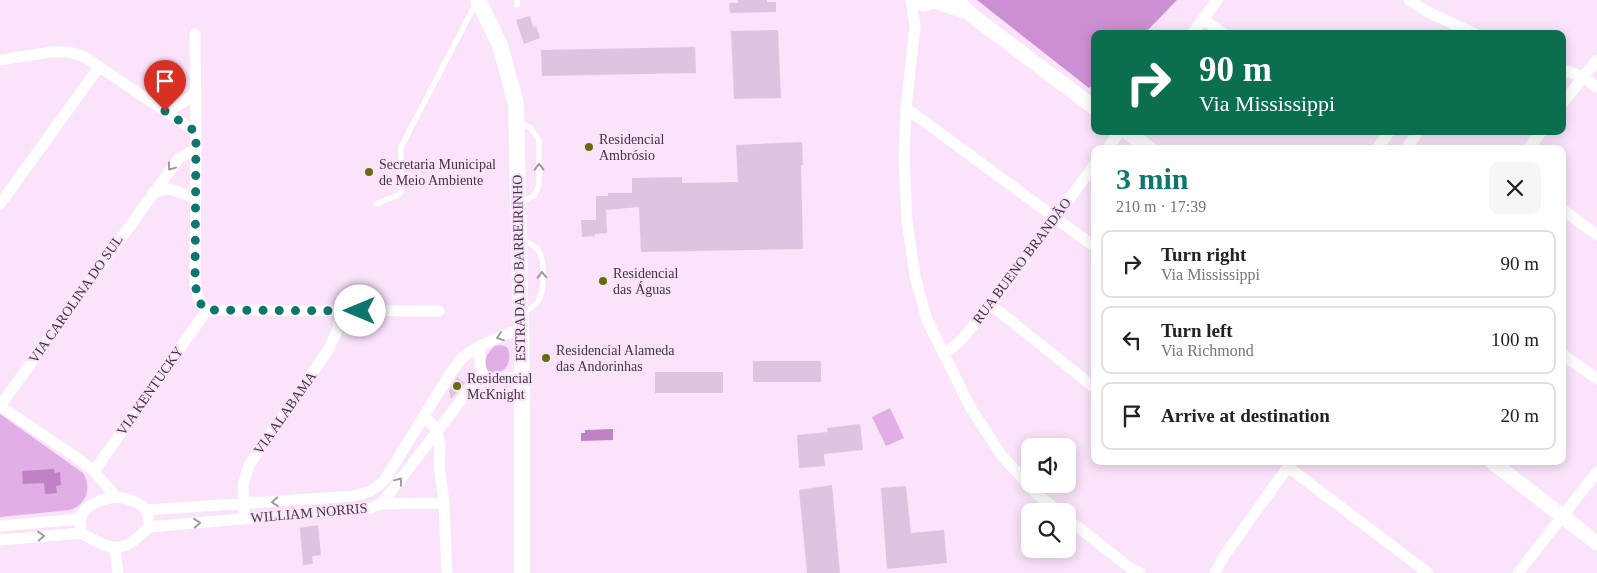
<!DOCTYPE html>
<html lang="en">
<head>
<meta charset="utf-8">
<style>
	:root { --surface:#fff; --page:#f6f6f6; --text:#222; --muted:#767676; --line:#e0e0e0; --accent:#0f766e }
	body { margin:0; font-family:"Times New Roman",serif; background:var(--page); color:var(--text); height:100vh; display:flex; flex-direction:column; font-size:19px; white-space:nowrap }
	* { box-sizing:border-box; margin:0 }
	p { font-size:16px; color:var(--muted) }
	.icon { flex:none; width:28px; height:28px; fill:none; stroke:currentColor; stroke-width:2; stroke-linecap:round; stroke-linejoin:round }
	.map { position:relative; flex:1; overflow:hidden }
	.side { position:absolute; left:1091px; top:145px; width:475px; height:320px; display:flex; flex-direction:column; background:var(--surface); border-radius:10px; box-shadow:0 2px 12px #0003 }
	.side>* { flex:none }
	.top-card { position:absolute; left:1091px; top:30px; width:475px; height:105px; border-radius:10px; box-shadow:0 2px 12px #0003; background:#0b6e4f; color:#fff; overflow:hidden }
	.controls { position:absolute; left:1021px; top:438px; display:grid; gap:10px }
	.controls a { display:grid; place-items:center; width:55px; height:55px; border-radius:10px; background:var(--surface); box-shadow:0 2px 12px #0003; font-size:25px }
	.pin { position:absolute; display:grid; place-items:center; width:42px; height:42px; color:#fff; margin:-51px -21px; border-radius:50% 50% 50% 0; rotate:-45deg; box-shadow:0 0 5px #0007 }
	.pin .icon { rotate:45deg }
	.me { position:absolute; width:55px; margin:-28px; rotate:270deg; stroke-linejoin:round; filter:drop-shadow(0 0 4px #0008) }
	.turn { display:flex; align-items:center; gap:18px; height:105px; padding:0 25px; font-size:22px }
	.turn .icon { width:65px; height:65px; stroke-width:2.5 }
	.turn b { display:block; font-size:35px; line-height:42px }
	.round { display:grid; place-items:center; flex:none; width:52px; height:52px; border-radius:10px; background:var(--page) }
	.head { display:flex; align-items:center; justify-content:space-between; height:85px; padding:0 25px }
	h1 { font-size:30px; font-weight:700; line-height:38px; color:var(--accent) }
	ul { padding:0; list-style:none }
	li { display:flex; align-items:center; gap:15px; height:68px; margin:0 10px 8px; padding:0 15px; border:2px solid var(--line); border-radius:10px }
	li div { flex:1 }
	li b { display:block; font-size:19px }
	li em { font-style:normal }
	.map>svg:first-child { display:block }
	.green { fill:#e1aee6 }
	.forest { fill:#cd8fd3 }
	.water { fill:#bf82c5 }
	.building { fill:#dfc4e1 }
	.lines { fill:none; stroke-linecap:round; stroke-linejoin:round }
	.service { stroke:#fff; stroke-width:5.5 }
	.minor { stroke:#fff; stroke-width:11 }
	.tertiary { stroke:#fff; stroke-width:15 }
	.secondary { stroke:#fff; stroke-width:16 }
	.oneway { stroke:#a09aa0 }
	.route { stroke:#0f766e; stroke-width:9; stroke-dasharray:0 16.2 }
	.poi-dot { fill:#656b0f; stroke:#fae3fb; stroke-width:2 }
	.labels { text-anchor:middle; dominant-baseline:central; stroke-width:4.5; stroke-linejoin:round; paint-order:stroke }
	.poi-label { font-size:14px; fill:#403641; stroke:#fae3fb; text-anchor:start }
	.street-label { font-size:14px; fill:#403641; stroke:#fae3fb }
</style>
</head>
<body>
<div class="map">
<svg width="1597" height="573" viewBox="0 0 1597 573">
	<rect width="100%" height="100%" fill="#fae3fb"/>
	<!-- green -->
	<path class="green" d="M501,345L507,347C514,360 505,377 489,372C481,363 487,353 495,346Z
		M890,408L904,438L886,446L872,417Z
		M0,414L83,473C92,488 87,504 70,510L0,517Z"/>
	<!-- forest -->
	<path class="forest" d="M977,0H1177L1144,34H1095V83L1089,88Z"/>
	<!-- water -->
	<path class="water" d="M613,429V440L581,441V433H585V430Z
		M54,469L55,473L60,472L61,485L56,486L57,493L45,494L44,483L23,484L22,471Z"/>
	<!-- building -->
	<path class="building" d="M738,0H767V2H776V12L730,13L729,3H738Z
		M530,16L533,27L536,26L540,38L524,44L516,20Z
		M778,30L781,98L734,99L731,31Z
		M695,47L696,73L542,76L541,50Z
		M802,142L803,165H801L803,249L641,252L639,207L606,210L607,233L595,234V236L582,237L581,220H596V196H608V193H632V178L682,177V183L738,182L736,145Z
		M753,361H821V382H753Z
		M655,372H723V393H655Z
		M457,377L465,383L451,399L449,391Z
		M860,424L863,450L824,454L825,466L799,468L797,435L828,432L827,428Z
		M832,485L840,573H807L799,490Z
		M906,486L911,533L944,530L947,563L887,569L881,488Z
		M318,525L321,555L312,556L313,564L303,565L300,528Z"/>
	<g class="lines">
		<!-- service -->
		<path class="service" d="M517,0V5
			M519,123L530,127L539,140V186L534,196L520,202
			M376,204L398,195L401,192V147L476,3
			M521,239C527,242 533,244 538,250C545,259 545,291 538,301C534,307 529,310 523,313"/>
		<!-- minor -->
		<path class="minor" d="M911,0L915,26L906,108L904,160L907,221L915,276L927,320L970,407L1002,456L1037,494L1058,511
			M1409,0L1426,11L1475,34
			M1203,19L1224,34
			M195,34L196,132L195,285L200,303L207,310
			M1192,34L1217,0
			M0,60L51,52H69L85,57L196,132
			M1562,69L1583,77L1597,87
			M1562,104L1597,60
			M906,108L1095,247
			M165,111C178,107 186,101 196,91
			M1107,149L1120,131
			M1377,149L1390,131
			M1406,149L1419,131
			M1528,149L1542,131
			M153,192L170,189L196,198
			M0,204L99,67
			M1562,209L1597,235
			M991,305L1095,388
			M207,310L439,311
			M481,345C478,358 479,369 486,381
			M1562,354L1597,379
			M944,355L961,340L991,305L1095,164
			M0,406L179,158L196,149
			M0,406L73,455L94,471L116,497
			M425,417L437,430L440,447L439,464L444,503L447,573
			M1288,467L1428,573
			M94,471L207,310
			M116,497C125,498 142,502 146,510C149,515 149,522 149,527C123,554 112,552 82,533C81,529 80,525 80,521C82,504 103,499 116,497Z
			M381,504L444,503
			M146,510L353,496L371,491L384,481L451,372L464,356L481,345L509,333L521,331
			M244,511L243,485L249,465L328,350L338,328L340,311
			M1068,519L1130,568L1140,573
			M0,526L80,519
			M149,527L371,508L381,504L390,493L472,386C487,377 505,378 522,378
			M0,540L82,533
			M115,548L118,573
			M1215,573L1224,556L1292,461
			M1518,573L1597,472"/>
		<!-- tertiary -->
		<path class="tertiary" d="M914,0L924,4L935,0
			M957,0L970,14L1095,108
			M934,1L967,12
			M1126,131L1150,149
			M1491,461L1597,543"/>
		<!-- secondary -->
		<path class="secondary" d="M478,0L500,45L516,104L522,378V573"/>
	</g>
	<!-- one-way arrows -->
	<defs><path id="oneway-chevron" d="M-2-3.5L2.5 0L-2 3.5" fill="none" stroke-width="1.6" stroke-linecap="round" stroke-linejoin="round" transform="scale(1.25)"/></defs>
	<g class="oneway">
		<use href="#oneway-chevron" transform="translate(171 167) rotate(127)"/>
		<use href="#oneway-chevron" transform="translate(539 167) rotate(-91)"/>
		<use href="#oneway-chevron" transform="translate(542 275) rotate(-92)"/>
		<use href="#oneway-chevron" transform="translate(500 337) rotate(161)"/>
		<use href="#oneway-chevron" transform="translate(399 481) rotate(-53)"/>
		<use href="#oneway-chevron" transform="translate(275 502) rotate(176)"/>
		<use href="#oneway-chevron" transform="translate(197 523) rotate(-5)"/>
		<use href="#oneway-chevron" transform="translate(41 536) rotate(-4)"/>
	</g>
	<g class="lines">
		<!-- route -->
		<path class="route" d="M165,111L196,132L195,285L200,303L206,310L360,311"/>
	</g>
	<!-- markers -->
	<g class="poi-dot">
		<circle cx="589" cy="147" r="5"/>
		<circle cx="369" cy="172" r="5"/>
		<circle cx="603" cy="281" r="5"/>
		<circle cx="546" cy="358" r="5"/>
		<circle cx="457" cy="386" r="5"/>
	</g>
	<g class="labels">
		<!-- poi labels -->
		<g class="poi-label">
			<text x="599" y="139">Residencial<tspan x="599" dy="16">Ambrósio</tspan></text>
			<text x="379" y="164">Secretaria Municipal<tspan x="379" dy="16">de Meio Ambiente</tspan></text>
			<text x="613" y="273">Residencial<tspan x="613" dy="16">das Águas</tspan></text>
			<text x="556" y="350">Residencial Alameda<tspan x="556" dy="16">das Andorinhas</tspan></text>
			<text x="467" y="378">Residencial<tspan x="467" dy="16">McKnight</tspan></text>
		</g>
		<!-- street labels -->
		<g class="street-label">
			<text transform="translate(1022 261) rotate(-53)">RUA BUENO BRANDÃO</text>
			<text transform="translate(519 268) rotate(-91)">ESTRADA DO BARREIRINHO</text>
			<text transform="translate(76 299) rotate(-55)">VIA CAROLINA DO SUL</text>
			<text transform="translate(150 391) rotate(-55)">VIA KENTUCKY</text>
			<text transform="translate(285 413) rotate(-55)">VIA ALABAMA</text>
			<text transform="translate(309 513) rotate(-5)">WILLIAM NORRIS</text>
		</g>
	</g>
</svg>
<div class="controls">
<a><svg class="icon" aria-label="sound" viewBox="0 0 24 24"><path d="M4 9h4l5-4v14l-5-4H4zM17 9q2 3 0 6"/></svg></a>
<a><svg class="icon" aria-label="search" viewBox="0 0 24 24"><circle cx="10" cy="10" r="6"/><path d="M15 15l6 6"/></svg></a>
</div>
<div class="pin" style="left:165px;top:111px;background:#d93025"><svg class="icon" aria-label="arrive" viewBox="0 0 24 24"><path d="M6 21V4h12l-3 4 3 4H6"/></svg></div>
<svg class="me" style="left:360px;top:311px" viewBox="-20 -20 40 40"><circle r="19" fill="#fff"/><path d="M0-13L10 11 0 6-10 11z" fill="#0f766e"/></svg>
<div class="top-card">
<div class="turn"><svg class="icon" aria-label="right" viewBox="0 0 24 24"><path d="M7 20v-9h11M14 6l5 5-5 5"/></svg><div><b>90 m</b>Via Mississippi</div></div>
</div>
<section class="side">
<div class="head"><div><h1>3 min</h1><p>210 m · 17:39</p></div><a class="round"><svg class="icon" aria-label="close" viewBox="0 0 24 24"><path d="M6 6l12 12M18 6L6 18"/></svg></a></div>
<ul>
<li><svg class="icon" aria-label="right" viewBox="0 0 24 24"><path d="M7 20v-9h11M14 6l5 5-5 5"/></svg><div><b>Turn right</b><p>Via Mississippi</p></div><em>90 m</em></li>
<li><svg class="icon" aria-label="left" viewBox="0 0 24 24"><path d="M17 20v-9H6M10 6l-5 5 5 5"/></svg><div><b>Turn left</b><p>Via Richmond</p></div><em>100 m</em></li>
<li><svg class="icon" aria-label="arrive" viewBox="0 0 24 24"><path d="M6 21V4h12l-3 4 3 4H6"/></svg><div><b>Arrive at destination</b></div><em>20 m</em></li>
</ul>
</section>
</div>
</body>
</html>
